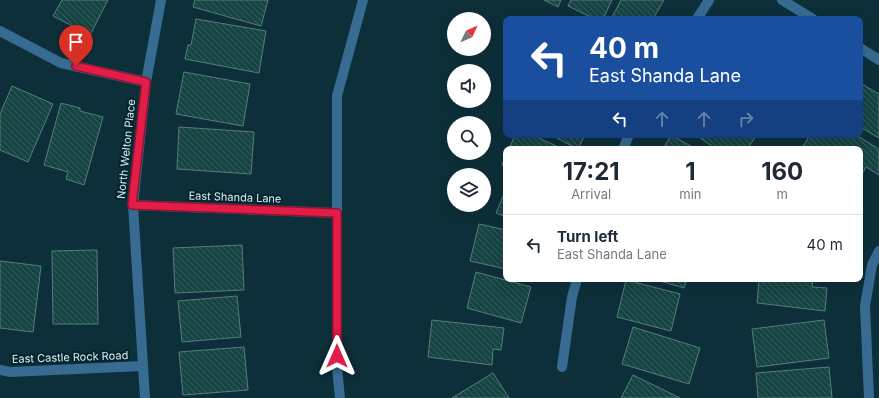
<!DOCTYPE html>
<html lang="en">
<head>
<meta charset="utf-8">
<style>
	:root { --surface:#fff; --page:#f6f6f7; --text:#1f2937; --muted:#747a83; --line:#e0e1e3 }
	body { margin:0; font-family:Inter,sans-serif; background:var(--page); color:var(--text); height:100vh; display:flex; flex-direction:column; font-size:15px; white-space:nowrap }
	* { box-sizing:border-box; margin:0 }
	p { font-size:13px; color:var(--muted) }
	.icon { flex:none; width:22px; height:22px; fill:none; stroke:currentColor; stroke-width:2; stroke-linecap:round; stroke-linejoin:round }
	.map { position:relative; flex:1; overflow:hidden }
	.side { position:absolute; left:503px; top:146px; width:360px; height:136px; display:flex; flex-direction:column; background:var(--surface); border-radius:8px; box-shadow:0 4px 16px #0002 }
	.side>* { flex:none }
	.guide { position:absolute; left:503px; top:16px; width:360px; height:122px; border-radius:8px; box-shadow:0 4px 16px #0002; background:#1a4fa0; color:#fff; overflow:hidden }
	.needle { width:26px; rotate:46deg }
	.controls { position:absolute; left:447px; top:12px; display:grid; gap:8px }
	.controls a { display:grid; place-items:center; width:44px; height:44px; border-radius:50%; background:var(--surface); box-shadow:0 4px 16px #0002; font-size:20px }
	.pin { position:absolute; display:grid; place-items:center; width:34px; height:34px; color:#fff; margin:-41px -17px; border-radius:50% 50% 50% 0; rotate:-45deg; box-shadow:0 0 4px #0007 }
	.pin .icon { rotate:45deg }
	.me { position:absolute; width:44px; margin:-22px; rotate:0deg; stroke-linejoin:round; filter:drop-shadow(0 0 3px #0008) }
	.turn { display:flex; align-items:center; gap:14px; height:84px; padding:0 20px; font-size:18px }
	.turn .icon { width:52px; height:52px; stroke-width:2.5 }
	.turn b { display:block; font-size:28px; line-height:34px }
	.lanes { display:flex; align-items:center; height:38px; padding:0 20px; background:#0003; justify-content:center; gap:20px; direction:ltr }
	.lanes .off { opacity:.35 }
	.eta { display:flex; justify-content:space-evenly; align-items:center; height:68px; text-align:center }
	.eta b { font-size:24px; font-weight:700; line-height:28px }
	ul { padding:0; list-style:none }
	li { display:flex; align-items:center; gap:12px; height:60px; padding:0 20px; border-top:1px solid var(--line) }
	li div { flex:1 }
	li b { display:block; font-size:15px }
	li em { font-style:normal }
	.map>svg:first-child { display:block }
	.building { fill:url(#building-back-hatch); stroke:#577d7c }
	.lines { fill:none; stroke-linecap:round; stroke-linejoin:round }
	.minor { stroke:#376b91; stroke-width:10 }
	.tertiary { stroke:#376b91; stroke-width:10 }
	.route-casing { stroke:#92132f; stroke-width:10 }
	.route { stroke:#e11d48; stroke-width:7 }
	.labels { text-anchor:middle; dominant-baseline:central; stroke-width:4; stroke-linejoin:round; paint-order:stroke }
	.street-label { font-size:11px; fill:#dbeef4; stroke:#02252e }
</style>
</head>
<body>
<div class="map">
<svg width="879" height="398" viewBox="0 0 879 398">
	<defs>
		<pattern id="building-back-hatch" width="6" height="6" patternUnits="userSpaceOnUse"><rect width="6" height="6" fill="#154443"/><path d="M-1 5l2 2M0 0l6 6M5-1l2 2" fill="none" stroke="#365f5f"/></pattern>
	</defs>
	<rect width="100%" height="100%" fill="#0d2f39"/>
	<!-- building -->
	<path class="building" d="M62,0H108L90,35L53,16Z
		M195,0H268L261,26L193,7Z
		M544,0H561L558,7Z
		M571,0H612L603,19H595L568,6Z
		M621,0H664L653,19H611Z
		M196,19L266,31L259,73L185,59L188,45H191Z
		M184,72L250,84L243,126L176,114Z
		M860,83L879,94V138L860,127Z
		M12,86L53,104L28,162L0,150V114Z
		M61,103L80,108V111L103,117L84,185L66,179L68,172L44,165Z
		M179,127L254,132L251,174L177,169Z
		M515,135H532L563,149H509Z
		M551,135H585L578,149Z
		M671,135L696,149H663Z
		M696,135H757L747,149H716Z
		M810,135H856L879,149V175L866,167L860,177V149L802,148Z
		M506,155V167L502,165Z
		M506,189V217L496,213Z
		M479,224L506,230V269L470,261Z
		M242,245L244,290L175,293L173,248Z
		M97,250L98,324H53L52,251Z
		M0,261L41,266L33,332L0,328Z
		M476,272L531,287L521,323L467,308Z
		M653,279H687L684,288Z
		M759,279H813L812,287L827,288L825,311L757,303Z
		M626,280L680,294L671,331L617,317Z
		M237,296L241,337L182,342L178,301Z
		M432,320L504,328L501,350L493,349L492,365L428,357Z
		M824,320L829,358L757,367L752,329Z
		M633,327L700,348L689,384L622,364Z
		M244,347L248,390L183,395L179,352Z
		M829,367L832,398H758L756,373Z
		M493,373L509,398H452Z
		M633,375L680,398H621Z"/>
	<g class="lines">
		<!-- minor -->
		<path class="minor" d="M782,0L813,19
			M697,19L709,0
			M0,31L61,63L146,82
			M860,48L879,60
			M623,149L629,135
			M133,205L337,213
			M562,367L572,297L577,279
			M0,370L10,372L142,366
			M145,398L133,205L146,82L161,0
			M869,398L865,306L872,265L879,251"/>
		<!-- tertiary -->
		<path class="tertiary" d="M340,398L337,368V96L363,0"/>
	</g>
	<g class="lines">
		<!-- route casing -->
		<g class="route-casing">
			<path id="route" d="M76,66L146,82L132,205L337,213V356"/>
		</g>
		<!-- route -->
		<use href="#route" class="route"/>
	</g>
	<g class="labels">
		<!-- street labels -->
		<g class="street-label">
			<text transform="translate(126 149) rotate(-84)">North Welton Place</text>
			<text transform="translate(235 197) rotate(2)">East Shanda Lane</text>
			<text transform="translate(70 357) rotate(-2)">East Castle Rock Road</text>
		</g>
	</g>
</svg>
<div class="controls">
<a><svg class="needle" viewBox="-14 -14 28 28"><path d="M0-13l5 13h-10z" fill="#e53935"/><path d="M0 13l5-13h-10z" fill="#747a83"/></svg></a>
<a><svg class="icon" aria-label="sound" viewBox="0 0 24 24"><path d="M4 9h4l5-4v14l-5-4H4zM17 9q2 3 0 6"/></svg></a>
<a><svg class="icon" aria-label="search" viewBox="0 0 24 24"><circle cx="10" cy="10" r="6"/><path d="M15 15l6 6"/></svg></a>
<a><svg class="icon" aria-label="layers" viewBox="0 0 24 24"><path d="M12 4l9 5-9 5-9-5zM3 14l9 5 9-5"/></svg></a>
</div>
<div class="pin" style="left:76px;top:66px;background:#d93025"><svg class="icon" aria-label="arrive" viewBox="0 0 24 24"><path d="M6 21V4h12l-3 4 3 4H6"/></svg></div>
<svg class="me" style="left:337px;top:356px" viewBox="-20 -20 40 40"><path d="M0-17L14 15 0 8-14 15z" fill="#e11d48" stroke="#fff" stroke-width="4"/></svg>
<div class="guide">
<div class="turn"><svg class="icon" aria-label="left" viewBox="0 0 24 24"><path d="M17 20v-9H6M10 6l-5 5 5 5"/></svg><div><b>40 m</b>East Shanda Lane</div></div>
<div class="lanes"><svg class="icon" aria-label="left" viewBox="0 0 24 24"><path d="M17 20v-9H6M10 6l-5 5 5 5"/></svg><svg class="icon off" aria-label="ahead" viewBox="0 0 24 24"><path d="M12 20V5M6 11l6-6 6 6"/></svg><svg class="icon off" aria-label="ahead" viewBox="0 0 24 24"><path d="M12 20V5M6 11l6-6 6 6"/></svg><svg class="icon off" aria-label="right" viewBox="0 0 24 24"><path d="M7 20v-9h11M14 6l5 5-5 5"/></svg></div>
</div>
<section class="side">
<div class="eta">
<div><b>17:21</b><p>Arrival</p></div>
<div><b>1</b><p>min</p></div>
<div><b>160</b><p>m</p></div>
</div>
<ul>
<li><svg class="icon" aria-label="left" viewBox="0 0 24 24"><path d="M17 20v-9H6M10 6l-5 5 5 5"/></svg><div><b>Turn left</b><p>East Shanda Lane</p></div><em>40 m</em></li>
</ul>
</section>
</div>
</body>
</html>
